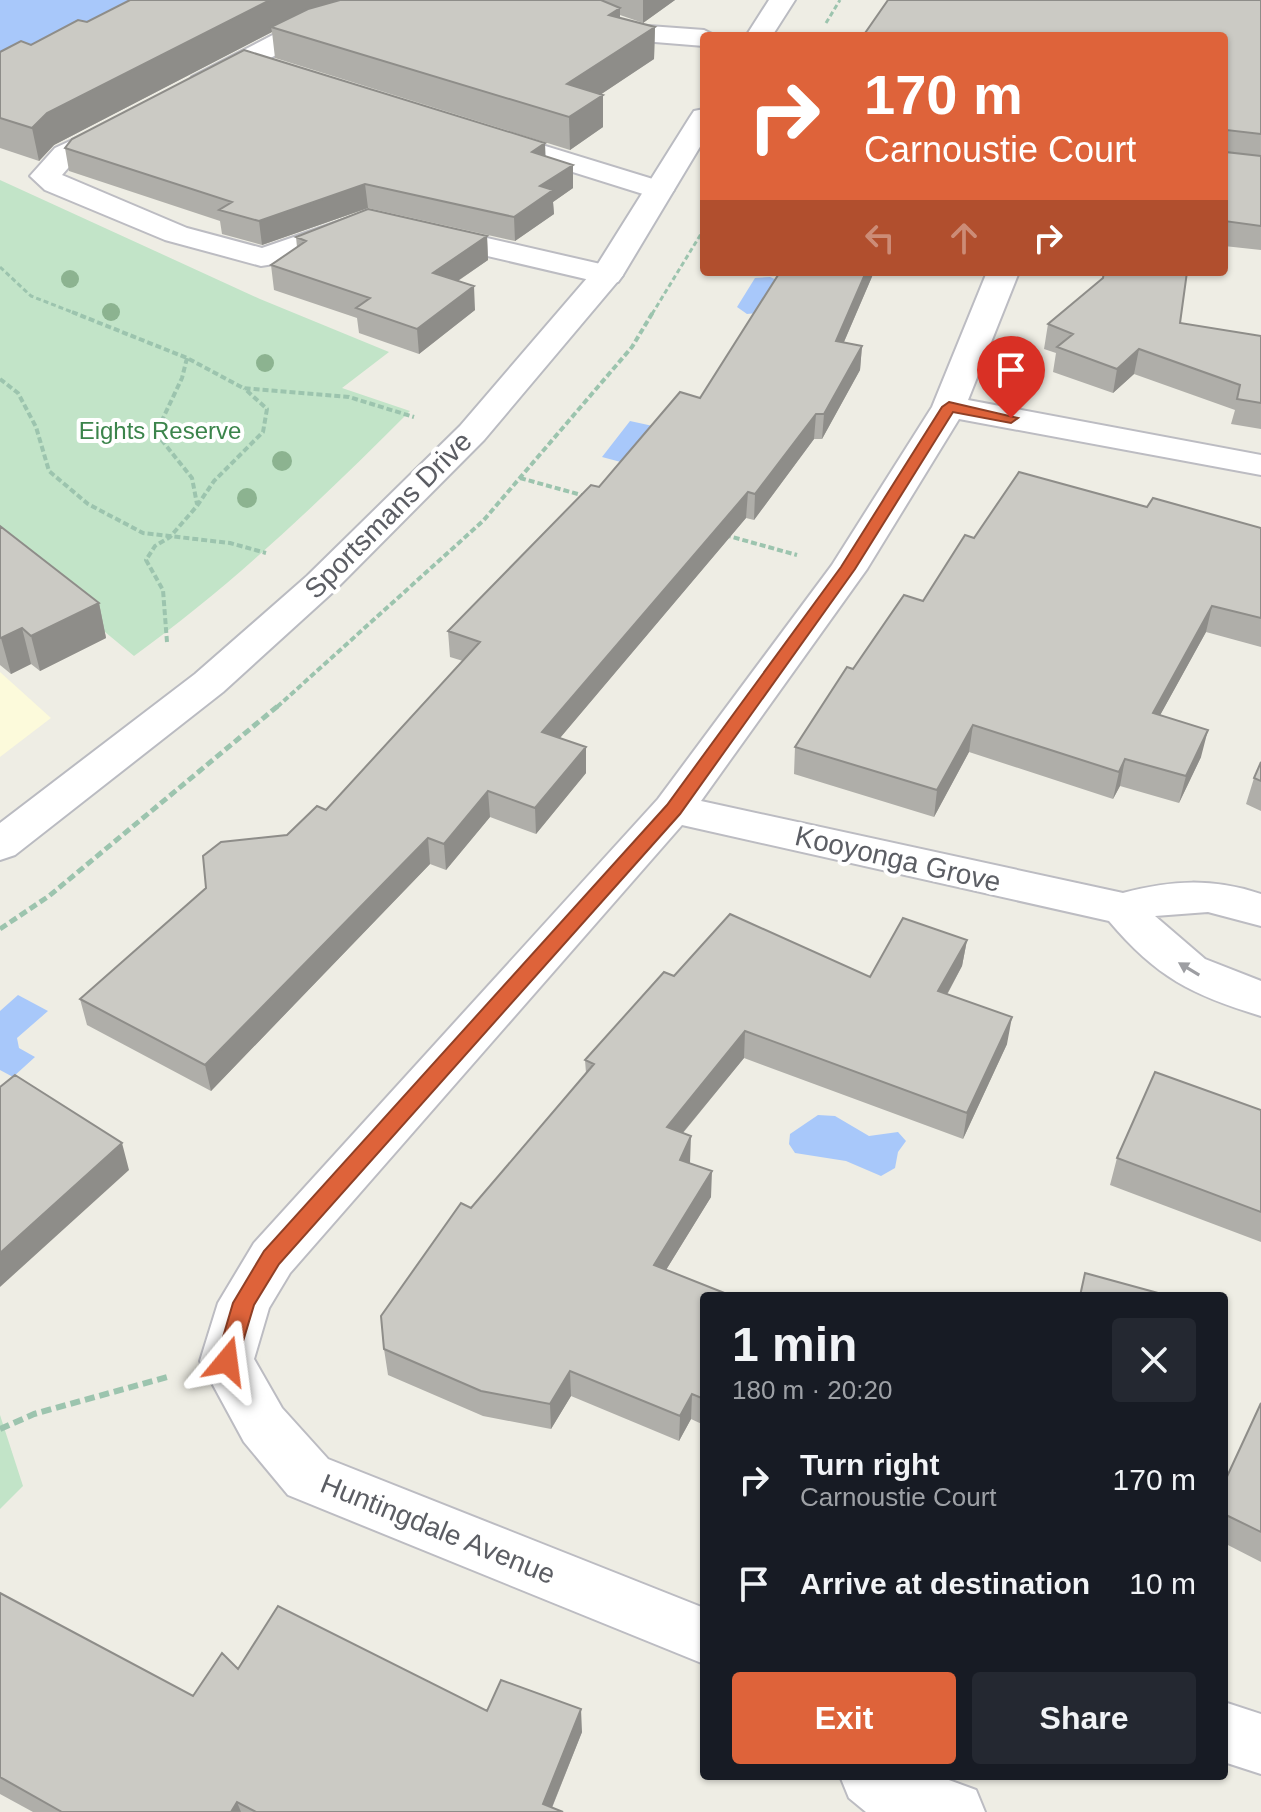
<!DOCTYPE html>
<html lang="en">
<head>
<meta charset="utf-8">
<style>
	:root { --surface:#171b24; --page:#242831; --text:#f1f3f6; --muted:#9ea1a6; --accent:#de633a }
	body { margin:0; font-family:Arial,sans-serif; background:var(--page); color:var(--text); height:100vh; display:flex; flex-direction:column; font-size:30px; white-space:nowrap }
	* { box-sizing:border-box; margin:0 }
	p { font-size:26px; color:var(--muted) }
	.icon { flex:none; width:44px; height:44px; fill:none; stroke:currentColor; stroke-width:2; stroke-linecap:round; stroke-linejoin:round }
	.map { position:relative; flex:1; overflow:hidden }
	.drawer { position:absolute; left:700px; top:1292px; width:528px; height:488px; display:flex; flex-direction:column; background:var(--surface); border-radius:8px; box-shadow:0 2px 6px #0004 }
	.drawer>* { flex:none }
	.banner { position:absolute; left:700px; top:32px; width:528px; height:244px; border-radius:8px; box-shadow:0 2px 6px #0004; background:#de633a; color:#fff; overflow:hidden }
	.pin { position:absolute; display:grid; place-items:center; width:68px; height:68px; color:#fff; margin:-82px -34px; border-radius:50% 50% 50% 0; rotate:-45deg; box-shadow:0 0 8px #0007 }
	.pin .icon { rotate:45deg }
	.me { position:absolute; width:88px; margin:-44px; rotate:16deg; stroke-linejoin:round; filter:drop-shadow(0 0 6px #0008) }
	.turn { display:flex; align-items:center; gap:28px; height:168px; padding:0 32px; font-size:36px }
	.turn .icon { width:104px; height:104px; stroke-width:2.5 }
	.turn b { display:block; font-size:56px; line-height:68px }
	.lanes { display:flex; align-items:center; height:76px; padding:0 32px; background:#0003; justify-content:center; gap:40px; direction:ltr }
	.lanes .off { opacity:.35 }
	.round { display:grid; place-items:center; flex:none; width:84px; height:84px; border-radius:8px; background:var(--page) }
	.head { display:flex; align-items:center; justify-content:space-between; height:136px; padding:0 32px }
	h1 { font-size:48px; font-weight:800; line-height:60px }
	.cta { display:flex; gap:16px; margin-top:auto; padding:16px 32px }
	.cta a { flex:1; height:92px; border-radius:8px; background:var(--accent); color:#fff; font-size:32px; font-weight:800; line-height:92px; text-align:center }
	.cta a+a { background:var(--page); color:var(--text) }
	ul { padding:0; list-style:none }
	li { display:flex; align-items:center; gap:24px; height:104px; padding:0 32px }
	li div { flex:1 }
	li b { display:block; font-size:30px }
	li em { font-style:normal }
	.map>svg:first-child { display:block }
	.commercial { fill:#fcfadb }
	.green { fill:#c2e4c8 }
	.water { fill:#a8c8fa }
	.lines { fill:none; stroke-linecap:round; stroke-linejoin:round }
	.street-casing { stroke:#bcbcc2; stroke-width:4 }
	.secondary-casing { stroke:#babbc1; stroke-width:4 }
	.path-far3 { stroke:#9cc4ae; stroke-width:3; stroke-dasharray:5 3; stroke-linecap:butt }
	.path-far2 { stroke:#9cc4ae; stroke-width:4; stroke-dasharray:6 3; stroke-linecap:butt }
	.path-far1 { stroke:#9cc4ae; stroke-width:5; stroke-dasharray:8 4; stroke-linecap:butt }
	.path { stroke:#9cc4ae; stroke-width:6; stroke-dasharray:10 5; stroke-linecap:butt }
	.street { fill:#fff; fill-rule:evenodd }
	.secondary { fill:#fff; fill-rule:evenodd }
	.tree { fill:#8cb390 }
	.wall { fill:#afaea9 }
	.shaded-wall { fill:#8e8d89 }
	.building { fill:#cbcac4; stroke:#8e8d89; stroke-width:2 }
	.oneway { fill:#9d9ea2 }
	.route { fill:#de633a; stroke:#904026; stroke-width:2 }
	.labels { text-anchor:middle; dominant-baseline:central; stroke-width:8; stroke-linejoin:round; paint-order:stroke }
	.far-park-label { font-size:24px; fill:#3b844b; stroke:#fff }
	.street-label { font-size:28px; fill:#5c5e64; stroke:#fff }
</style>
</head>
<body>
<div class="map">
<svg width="1261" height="1812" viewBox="0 0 1261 1812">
	<rect width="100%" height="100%" fill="#eeede4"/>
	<!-- commercial -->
	<path class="commercial" d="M0,672L51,718L0,757Z"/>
	<!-- green -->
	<path class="green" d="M0,180L260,299L389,352L342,388L410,411C323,498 234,584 134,656L0,545Z
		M0,1415L23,1486L0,1509Z"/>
	<!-- water -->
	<path class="water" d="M0,0H145L0,60Z
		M770,277L777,280L757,313L747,314L737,307L755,278Z
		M630,421L662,428L632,465L602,457Z
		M18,995L48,1011L17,1038L19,1048L35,1057L13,1077L0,1070V1011Z
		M818,1115L835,1116L869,1136L898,1132L906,1141L898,1152L895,1168L881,1176L846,1161L795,1153L789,1144L790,1134Z"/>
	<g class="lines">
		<!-- street casing -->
		<g class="street-casing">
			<path id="street" d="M389,0H432L428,5L310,37L212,89H192L188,83L192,77L292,25Z
				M522,0H564L635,25L704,30L716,36H704V46L630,40L587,22L526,5Z
				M120,118L130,120L134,126L130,132L75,160L62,175L187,228L262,248L352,217L363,220L367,226L363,232L293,261L261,266L165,240L45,190L30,176L55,148Z
				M490,129L669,184L674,190L669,196L659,199L480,143L476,137L480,131Z
				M430,225L618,268L623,275L618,282L607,284L419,240L415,234L419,228Z
				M987,272H1019L968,400L1261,455V475L959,419L867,569L701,801L1123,893C1172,880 1212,878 1261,894V926L1208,912L1155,916L1205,959L1261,981V1016C1192,995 1156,977 1109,921L682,825L290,1273L269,1308L254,1359L282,1408L328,1459L704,1608V1664L288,1495L244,1442L200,1361L218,1303L254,1243L658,799L832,565L932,407Z
				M1224,1702L1261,1714V1774L1224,1762Z
				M840,1776H938L976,1790L985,1812H866L849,1798Z"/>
		</g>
		<!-- secondary casing -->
		<g class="secondary-casing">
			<path id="secondary" d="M769,0H795L772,36H746Z
				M704,109V140L623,275L484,440L333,592L223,692L15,855L0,860V823L195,674L307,576L460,426L594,270L690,117L694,111Z"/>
		</g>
		<!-- path-far3 -->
		<path class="path-far3" d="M826,23L840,0
			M0,267L31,296L77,314
			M652,314L704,229"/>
		<!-- path-far2 -->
		<path class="path-far2" d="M72,312L187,358L243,388L349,397L414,417
			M187,358L182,378L156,433L192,478L197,504
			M0,379L18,393L36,427L49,471L88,504L143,533L230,543L266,553
			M520,478L585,496
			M725,535L797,555
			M167,642L163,590L146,560L155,546L170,537L197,506L214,481L263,432L267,409L244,388
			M277,707L483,521L632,347L653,312"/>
		<!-- path-far1 -->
		<path class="path-far1" d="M0,929L49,896L279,705"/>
		<!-- path -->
		<path class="path" d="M0,1429L34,1414L171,1376"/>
		<!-- street -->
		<use href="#street" class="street"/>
		<!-- secondary -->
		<use href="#secondary" class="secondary"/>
	</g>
	<!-- trees -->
	<g class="tree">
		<circle cx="70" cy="279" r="9"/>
		<circle cx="111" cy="312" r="9"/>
		<circle cx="265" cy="363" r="9"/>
		<circle cx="282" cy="461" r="10"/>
		<circle cx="247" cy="498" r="10"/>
	</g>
	<!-- wall -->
	<path class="wall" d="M130,0H675L643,23L620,15V18L655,27L654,59L601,94L603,95V127L570,150L275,58L272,32L54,145L39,161L0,148V52L31,45L87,22Z
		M1261,0V250L1224,246V36Z
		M65,148L546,156L573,188L553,202L554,214L515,241L368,208L262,245L222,234L220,221L69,171Z
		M487,236L488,260L458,281L475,310L419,354L359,333L357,318L274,290L271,265L297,247L296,237Z
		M780,272H874L844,342L862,346L860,370L822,439H814L754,520L746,518L560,738L586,747V773L536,834L490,817L446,870L430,864L211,1091L87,1025L80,999L287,835L326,810L463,661L450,657L448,631L599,487L700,398Z
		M1103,278L1180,323L1261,336V429L1231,424L1235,410L1134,374L1113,393L1053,372L1056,353L1044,349L1048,324Z
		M1147,507L1261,528V647L1206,632L1160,715L1201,757L1179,803L1120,786L1113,799L969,752L934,817L794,774L795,747L853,669L923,601L974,538Z
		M0,526L99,603L106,638L40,671L31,664L11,674L0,665Z
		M1261,762V811L1246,804L1254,778Z
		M967,940L962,966L947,995L1007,1044L963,1139L744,1058L683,1133L690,1163L711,1197L666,1270L704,1296V1425L691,1419L679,1441L571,1396L551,1429L483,1416L388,1375L384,1349L471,1208L586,1073L585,1060L674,976L870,977Z
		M1261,1110V1242L1110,1185L1117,1158Z
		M1261,1403V1562L1224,1543V1483Z
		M0,1593L193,1696L238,1669L487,1711L582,1732L552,1808L563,1812H33L0,1794Z"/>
	<!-- shaded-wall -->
	<path class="shaded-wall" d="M270,0H377L271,27L272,32L54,145L39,161L32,128L47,113Z
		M643,0H675L643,23Z
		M620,8V39L609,15Z
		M655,27L654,59L567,117V84Z
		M603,95V127L570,150L569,117Z
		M545,143L546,167L532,152Z
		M573,165V188L553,202L554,214L515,241L514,217L540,186Z
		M365,184L368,208L262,245L259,221Z
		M487,236L488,260L434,297L433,273Z
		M866,272H874L834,365L836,341Z
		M474,286L475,310L419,354L417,329Z
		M862,346L860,370L822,439L824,414Z
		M1139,349L1134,374L1113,393L1117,369Z
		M816,414L814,439L754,520L755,494Z
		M748,492L746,518L543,758L542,732Z
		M99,603L106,638L40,671L31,636Z
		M1212,606L1206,632L1147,739L1153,713Z
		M22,628L31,664L11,674L1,638Z
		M973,725L969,752L934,817L937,790Z
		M1208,730L1201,757L1179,803L1186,776Z
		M586,747V773L536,834L535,808Z
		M1125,759L1120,786L1113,799L1119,772Z
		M488,791L490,817L446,870L444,844Z
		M428,838L430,864L211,1091L205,1065Z
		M967,940L962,966L934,1018L938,991Z
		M1012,1017L1007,1044L963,1139L967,1113Z
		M745,1031L744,1058L666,1153L667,1127Z
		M691,1136L690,1163L680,1160Z
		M122,1143L129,1170L0,1287V1253Z
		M712,1171L711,1197L653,1291L654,1265Z
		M570,1371L571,1396L551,1429L550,1404Z
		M692,1394L691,1419L679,1441L680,1416Z
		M581,1709L582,1732L550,1812L543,1804Z
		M237,1802L241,1812H231Z"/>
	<!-- building -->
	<path class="building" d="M130,0H270L47,113L32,128L0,118V52L21,41L31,45L78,20L87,22Z
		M340,0H601L620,8L609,15L655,27L567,84L603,95L569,117L271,27L308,9Z
		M888,0H1261V134L1227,130L1226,152L1261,156V226L1224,221V36H863Z
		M244,50L545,143L532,152L573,165L540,186L553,190L514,217L365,184L259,221L219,210L232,202L65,148L72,139Z
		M368,209L487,236L433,273L474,286L417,329L356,308L370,298L271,265L306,241L296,237Z
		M780,272H866L836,341L862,346L824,414H816L755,494L748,492L542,732L586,747L535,808L488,791L444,844L428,838L205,1065L80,999L206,888L203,856L221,842L287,835L317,806L326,810L480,642L448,631L591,485L599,487L680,392L700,398Z
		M1104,272H1187L1180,323L1261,336V403L1237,399L1240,385L1139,349L1117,369L1057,347L1073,334L1048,324L1103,278Z
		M1019,472L1147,507L1153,498L1261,528V618L1212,606L1153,713L1208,730L1186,776L1125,759L1119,772L973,725L937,790L795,747L847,667L853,669L904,595L923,601L965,535L974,538Z
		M0,526L99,603L31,636L22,628L1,638L0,637Z
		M1261,762V781L1254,778Z
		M730,914L870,977L903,918L967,940L938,991L1012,1017L967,1113L745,1031L667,1127L691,1136L680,1160L712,1171L654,1265L732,1296H704V1399L692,1394L680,1416L570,1371L550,1404L481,1391L384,1349L381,1316L461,1203L471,1208L594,1064L585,1060L664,972L674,976Z
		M1155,1072L1261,1110V1212L1117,1158Z
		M15,1075L122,1143L0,1253V1087Z
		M1085,1273L1169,1296H1080Z
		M1261,1403V1532L1224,1514V1483Z
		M0,1593L193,1696L222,1653L238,1669L278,1606L487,1711L501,1680L581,1709L543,1804L563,1812H256L237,1802L231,1812H62L0,1777Z"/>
	<!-- one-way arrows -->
	<defs><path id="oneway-solid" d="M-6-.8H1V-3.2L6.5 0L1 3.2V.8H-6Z" transform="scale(2)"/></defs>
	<use class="oneway" href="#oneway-solid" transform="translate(1189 969) rotate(-149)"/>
	<!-- route -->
	<path class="route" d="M949,402L1018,418L1011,423L953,412L855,569L680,814L279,1264L254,1305L235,1368H219L216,1361L233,1303L264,1251L667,805L841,567L942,407Z"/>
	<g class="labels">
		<!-- far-park labels -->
		<g class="far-park-label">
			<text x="160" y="430">Eights Reserve</text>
		</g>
		<!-- street labels -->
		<g class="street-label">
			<text transform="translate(388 515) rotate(-45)">Sportsmans Drive</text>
			<text transform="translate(898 859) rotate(13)">Kooyonga Grove</text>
			<text transform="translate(438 1529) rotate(22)">Huntingdale Avenue</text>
		</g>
	</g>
</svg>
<div class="pin" style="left:1011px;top:418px;background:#d93025"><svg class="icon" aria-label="arrive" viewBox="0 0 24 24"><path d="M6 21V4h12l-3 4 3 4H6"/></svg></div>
<svg class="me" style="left:227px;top:1361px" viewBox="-20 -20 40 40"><path d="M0-17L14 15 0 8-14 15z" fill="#de633a" stroke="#fff" stroke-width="4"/></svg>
<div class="banner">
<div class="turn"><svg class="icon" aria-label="right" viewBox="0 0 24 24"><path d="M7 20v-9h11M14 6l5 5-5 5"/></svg><div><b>170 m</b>Carnoustie Court</div></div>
<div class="lanes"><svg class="icon off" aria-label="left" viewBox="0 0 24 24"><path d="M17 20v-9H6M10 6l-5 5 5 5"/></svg><svg class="icon off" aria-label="ahead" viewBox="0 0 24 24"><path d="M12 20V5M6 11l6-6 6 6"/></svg><svg class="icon" aria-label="right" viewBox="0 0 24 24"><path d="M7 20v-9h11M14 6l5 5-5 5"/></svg></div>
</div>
<section class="drawer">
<div class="head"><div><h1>1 min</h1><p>180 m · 20:20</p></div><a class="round"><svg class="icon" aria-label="close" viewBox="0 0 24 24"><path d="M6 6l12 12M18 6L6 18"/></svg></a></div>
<ul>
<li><svg class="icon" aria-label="right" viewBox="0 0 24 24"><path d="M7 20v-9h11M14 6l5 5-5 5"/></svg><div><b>Turn right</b><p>Carnoustie Court</p></div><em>170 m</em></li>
<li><svg class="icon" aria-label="arrive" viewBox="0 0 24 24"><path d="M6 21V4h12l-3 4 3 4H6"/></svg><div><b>Arrive at destination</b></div><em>10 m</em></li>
</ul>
<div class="cta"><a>Exit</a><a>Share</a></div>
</section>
</div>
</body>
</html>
